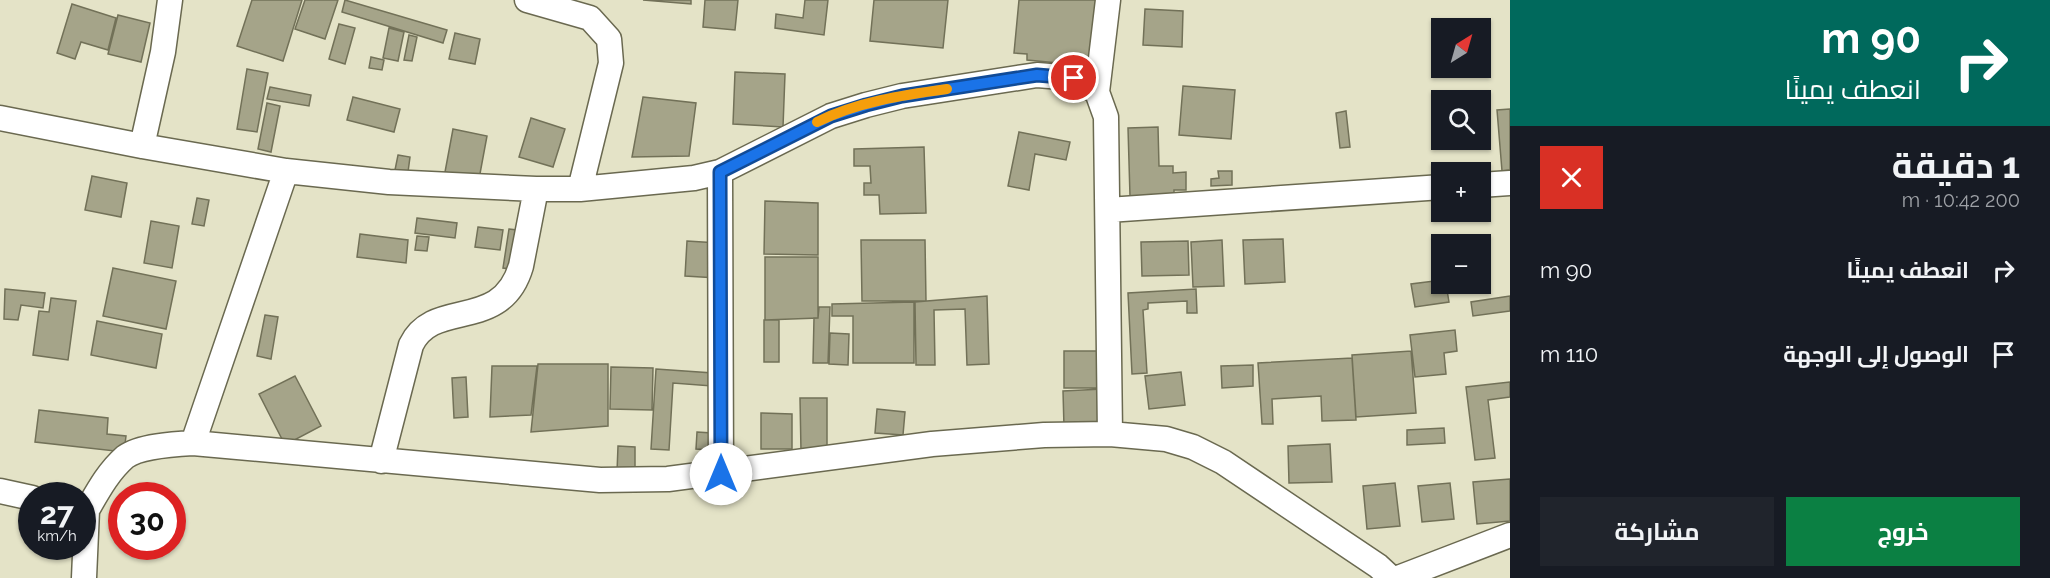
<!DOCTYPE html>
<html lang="ar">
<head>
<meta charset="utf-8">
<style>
	:root { --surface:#171b24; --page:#20242c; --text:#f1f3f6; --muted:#9ea1a6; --accent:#0b8043 }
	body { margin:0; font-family:Raleway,Cairo,sans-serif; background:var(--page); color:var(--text); direction:rtl; height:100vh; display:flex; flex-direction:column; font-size:22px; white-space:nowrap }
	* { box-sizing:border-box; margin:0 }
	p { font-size:20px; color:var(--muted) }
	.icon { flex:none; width:33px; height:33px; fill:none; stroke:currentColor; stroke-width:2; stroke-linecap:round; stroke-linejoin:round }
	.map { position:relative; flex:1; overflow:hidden; direction:ltr }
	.drawer { display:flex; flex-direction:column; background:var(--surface); width:540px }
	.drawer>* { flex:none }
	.top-card { background:#00695c; color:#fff; overflow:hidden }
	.needle { width:39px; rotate:37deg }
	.tools { position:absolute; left:1431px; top:18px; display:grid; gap:12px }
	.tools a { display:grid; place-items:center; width:60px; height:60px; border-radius:0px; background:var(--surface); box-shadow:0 2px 4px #0004; font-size:30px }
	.speed { position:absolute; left:18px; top:482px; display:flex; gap:12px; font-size:30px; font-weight:700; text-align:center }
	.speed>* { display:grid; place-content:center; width:78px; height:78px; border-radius:50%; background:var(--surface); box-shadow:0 2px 4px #0004; line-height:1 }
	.speed small { font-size:15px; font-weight:400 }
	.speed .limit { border:9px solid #d22; background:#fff; color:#111 }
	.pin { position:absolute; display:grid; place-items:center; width:51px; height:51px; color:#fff; margin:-26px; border:3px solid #fff; border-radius:50%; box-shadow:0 2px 6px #0007 }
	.me { position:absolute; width:66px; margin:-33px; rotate:0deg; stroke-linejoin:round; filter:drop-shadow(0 0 4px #0008) }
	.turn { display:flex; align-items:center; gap:21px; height:126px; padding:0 30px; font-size:27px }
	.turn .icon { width:78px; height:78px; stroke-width:2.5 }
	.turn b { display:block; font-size:42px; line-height:51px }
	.round { display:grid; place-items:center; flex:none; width:63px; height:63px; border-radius:0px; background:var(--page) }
	.headline { display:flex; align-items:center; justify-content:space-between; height:102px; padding:0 30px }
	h1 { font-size:36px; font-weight:700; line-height:45px }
	.button { display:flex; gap:12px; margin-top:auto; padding:12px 30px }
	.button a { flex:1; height:69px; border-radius:0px; background:var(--accent); color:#fff; font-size:24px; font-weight:700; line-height:69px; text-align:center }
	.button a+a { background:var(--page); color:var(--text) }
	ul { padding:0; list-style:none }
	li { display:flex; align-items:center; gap:18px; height:84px; padding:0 30px }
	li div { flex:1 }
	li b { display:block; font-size:22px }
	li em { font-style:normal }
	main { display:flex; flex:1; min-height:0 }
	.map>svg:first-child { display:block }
	.building { fill:#a5a489; stroke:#727158; stroke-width:1.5 }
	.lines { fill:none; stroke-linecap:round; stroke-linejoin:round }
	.minor-casing { stroke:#6a6950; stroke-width:27 }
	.minor { stroke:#fff; stroke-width:24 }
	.route-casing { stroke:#114b97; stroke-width:15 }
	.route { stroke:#1a73e8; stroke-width:10 }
	.slow { stroke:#f59e0b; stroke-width:10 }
</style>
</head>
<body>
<main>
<section class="drawer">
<div class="top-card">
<div class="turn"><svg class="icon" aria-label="right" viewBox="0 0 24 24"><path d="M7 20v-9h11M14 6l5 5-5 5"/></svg><div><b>90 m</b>انعطف يمينًا</div></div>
</div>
<div class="headline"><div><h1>1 دقيقة</h1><p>200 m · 10:42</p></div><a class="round" style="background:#d93025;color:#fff"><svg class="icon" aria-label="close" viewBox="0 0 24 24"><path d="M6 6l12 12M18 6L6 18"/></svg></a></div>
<ul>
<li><svg class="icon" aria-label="right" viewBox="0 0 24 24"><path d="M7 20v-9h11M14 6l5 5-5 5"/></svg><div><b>انعطف يمينًا</b></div><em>90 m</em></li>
<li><svg class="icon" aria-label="arrive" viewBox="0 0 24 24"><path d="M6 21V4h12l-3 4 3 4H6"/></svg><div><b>الوصول إلى الوجهة</b></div><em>110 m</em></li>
</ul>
<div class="button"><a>خروج</a><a>مشاركة</a></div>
</section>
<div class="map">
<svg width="1510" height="578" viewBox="0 0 1510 578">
	<rect width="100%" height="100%" fill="#e4e3c7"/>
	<!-- building -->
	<path class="building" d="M252,0H302L283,61L237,46Z
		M305,0H338L325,39L295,29Z
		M345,0L447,30L443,43L342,12Z
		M643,0H691V4Z
		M705,0H738L735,30L703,27Z
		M805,0H828L824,35L775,28L776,14L803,18Z
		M874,0H948L943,48L870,41Z
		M1019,0H1096L1090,66L1027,60V54L1014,53Z
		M72,4L116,18L108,50L81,42L75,59L57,53Z
		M1145,9L1183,11L1182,47L1143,45Z
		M118,15L150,23L141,62L108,54Z
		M339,24L355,28L345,64L329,59Z
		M389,28L404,32L398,61L383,58Z
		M455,33L480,39L475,64L449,59Z
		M409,35L417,37L412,61L404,60Z
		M371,57L384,60L382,70L369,68Z
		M247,69L268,73L257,132L237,129Z
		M735,72L785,74L783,127L733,124Z
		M1183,86L1235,90L1231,139L1179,135Z
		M270,87L311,95L309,106L267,99Z
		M353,97L400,109L394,132L347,120Z
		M643,97L696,103L689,156L632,157Z
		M267,103L280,106L271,152L258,149Z
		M1510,109V170L1502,171L1497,110Z
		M1346,111L1350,147L1340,148L1336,113Z
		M531,118L565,129L553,167L519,157Z
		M1158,127L1159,166H1173V173L1186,172V190H1174V195L1130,196L1128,128Z
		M453,129L487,136L479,179L445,172Z
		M1019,132L1070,142L1066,160L1035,154L1029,190L1008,186Z
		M924,147L926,213L880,214L879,195H864V183H871L870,166H854V149Z
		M398,155L410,157L408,172L395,170Z
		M1218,171H1232V185L1211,186V179L1219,178Z
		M92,176L127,183L121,217L85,210Z
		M197,198L209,200L204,226L192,224Z
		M765,201L818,203V255L764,254Z
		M417,218L457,223L455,238L415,233Z
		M151,221L179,226L172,268L144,263Z
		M478,227L503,230L500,250L475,247Z
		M509,229L525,231L519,270L503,268Z
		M360,234L408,240L406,263L357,257Z
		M417,236L429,237L427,251L415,250Z
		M1283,239L1285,282L1245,284L1243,240Z
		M861,240H925L926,301H862Z
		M1222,240L1224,286L1193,287L1191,242Z
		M687,241L718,243L717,278L685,276Z
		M1188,241L1189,275L1142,276L1141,242Z
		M765,257H818V318L765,320Z
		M113,268L176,281L166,329L103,316Z
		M1442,280V284H1446L1449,302L1415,307L1411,284Z
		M5,289L45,293L43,308L21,305L18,320L4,319Z
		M1196,289L1197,313H1187V301L1148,303V309L1143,310L1147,373L1132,374L1128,293Z
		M987,296L989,364L967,365L965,309L934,310L935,365H916L915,302Z
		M1510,296V311L1473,316L1471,302Z
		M51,298L76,301L68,360L33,355L39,311L49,312Z
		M914,302V363H853V316H832V304Z
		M819,307H830L828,363H813L814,318H818Z
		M265,315L278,317L271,359L257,356Z
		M764,320H779V362H764Z
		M97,321L162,334L156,368L91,355Z
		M1455,330L1457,351L1444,353L1446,374L1415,377L1410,335Z
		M830,333L849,334L848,365L829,364Z
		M1064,351H1100L1101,388H1064Z
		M1411,351L1416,413L1356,417L1352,355Z
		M1352,358L1356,420L1322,421L1321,396L1272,399L1273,424H1262L1258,363Z
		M538,364H608V426L531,432Z
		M1253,365V386L1222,388L1221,366Z
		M492,366H537L531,415L490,417Z
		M611,367L653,368L652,410L610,409Z
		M656,369L713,373L712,386L673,383L669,450L651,449Z
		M1181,372L1185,405L1149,409L1145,376Z
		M295,376L321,426L285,445L259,394Z
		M466,377L468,417L454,418L452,378Z
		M1510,382V397L1488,400L1495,458L1475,460L1466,387Z
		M1103,389L1104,425L1064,427L1063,391Z
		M800,398H827V451H801Z
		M877,409L905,412L903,435L875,433Z
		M39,410L108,418L107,434L126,436L124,452L35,442Z
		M761,413L792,414V449H761Z
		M1444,428L1445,443L1407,445V430Z
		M697,432L712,433L711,450L696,449Z
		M1330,444L1332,482L1289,483L1288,446Z
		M618,446L635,447V472H617Z
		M1510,479V521L1477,524L1473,482Z
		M1395,483L1400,526L1367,529L1363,486Z
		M1450,483L1454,519L1422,522L1418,486Z"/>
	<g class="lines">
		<!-- minor casing -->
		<g class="minor-casing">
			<path id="minor" d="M527,0L590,18L609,39L611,63L580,189
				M1097,92L1108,0
				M0,118L142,146L286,171L389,182L536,189H580L694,178L720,172L831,116L866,105L902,96L1037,75L1074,78L1097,92L1106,117L1110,434
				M142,146L163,52L170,0
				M720,172L721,474
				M1480,185L1510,183
				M1108,210L1442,187
				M193,443L286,171
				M381,461L411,345C434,297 501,334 521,266L536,189
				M0,491L32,498
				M82,509L87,510L84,578
				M87,510C98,491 108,472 125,457C139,446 175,444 193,443L600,480L668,479L932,444L1044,435L1110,434L1166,439L1193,447L1223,462L1378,566L1391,578
				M1398,578L1510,535"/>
		</g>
		<!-- minor -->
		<use href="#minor" class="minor"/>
	</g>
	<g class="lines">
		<!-- route casing -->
		<g class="route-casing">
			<path id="route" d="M721,474L720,172L831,116L866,105L902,96L1037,75L1074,78"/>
		</g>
		<!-- route -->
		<use href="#route" class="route"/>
		<!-- slow -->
		<path class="slow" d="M817,122C857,102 903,95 947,89"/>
	</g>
</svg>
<div class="tools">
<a><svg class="needle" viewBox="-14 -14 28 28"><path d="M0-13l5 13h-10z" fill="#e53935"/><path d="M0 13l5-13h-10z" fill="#9ea1a6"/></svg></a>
<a><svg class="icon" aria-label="search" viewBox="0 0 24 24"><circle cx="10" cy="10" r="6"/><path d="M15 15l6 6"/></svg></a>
<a>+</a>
<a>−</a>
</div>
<div class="speed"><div>27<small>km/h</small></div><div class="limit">30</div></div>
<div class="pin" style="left:1074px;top:78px;background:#d93025"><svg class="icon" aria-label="arrive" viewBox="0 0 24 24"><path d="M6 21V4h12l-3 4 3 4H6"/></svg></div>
<svg class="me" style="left:721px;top:474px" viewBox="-20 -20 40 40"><circle r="19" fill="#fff"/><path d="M0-13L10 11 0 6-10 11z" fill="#1a73e8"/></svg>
</div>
</main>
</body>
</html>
